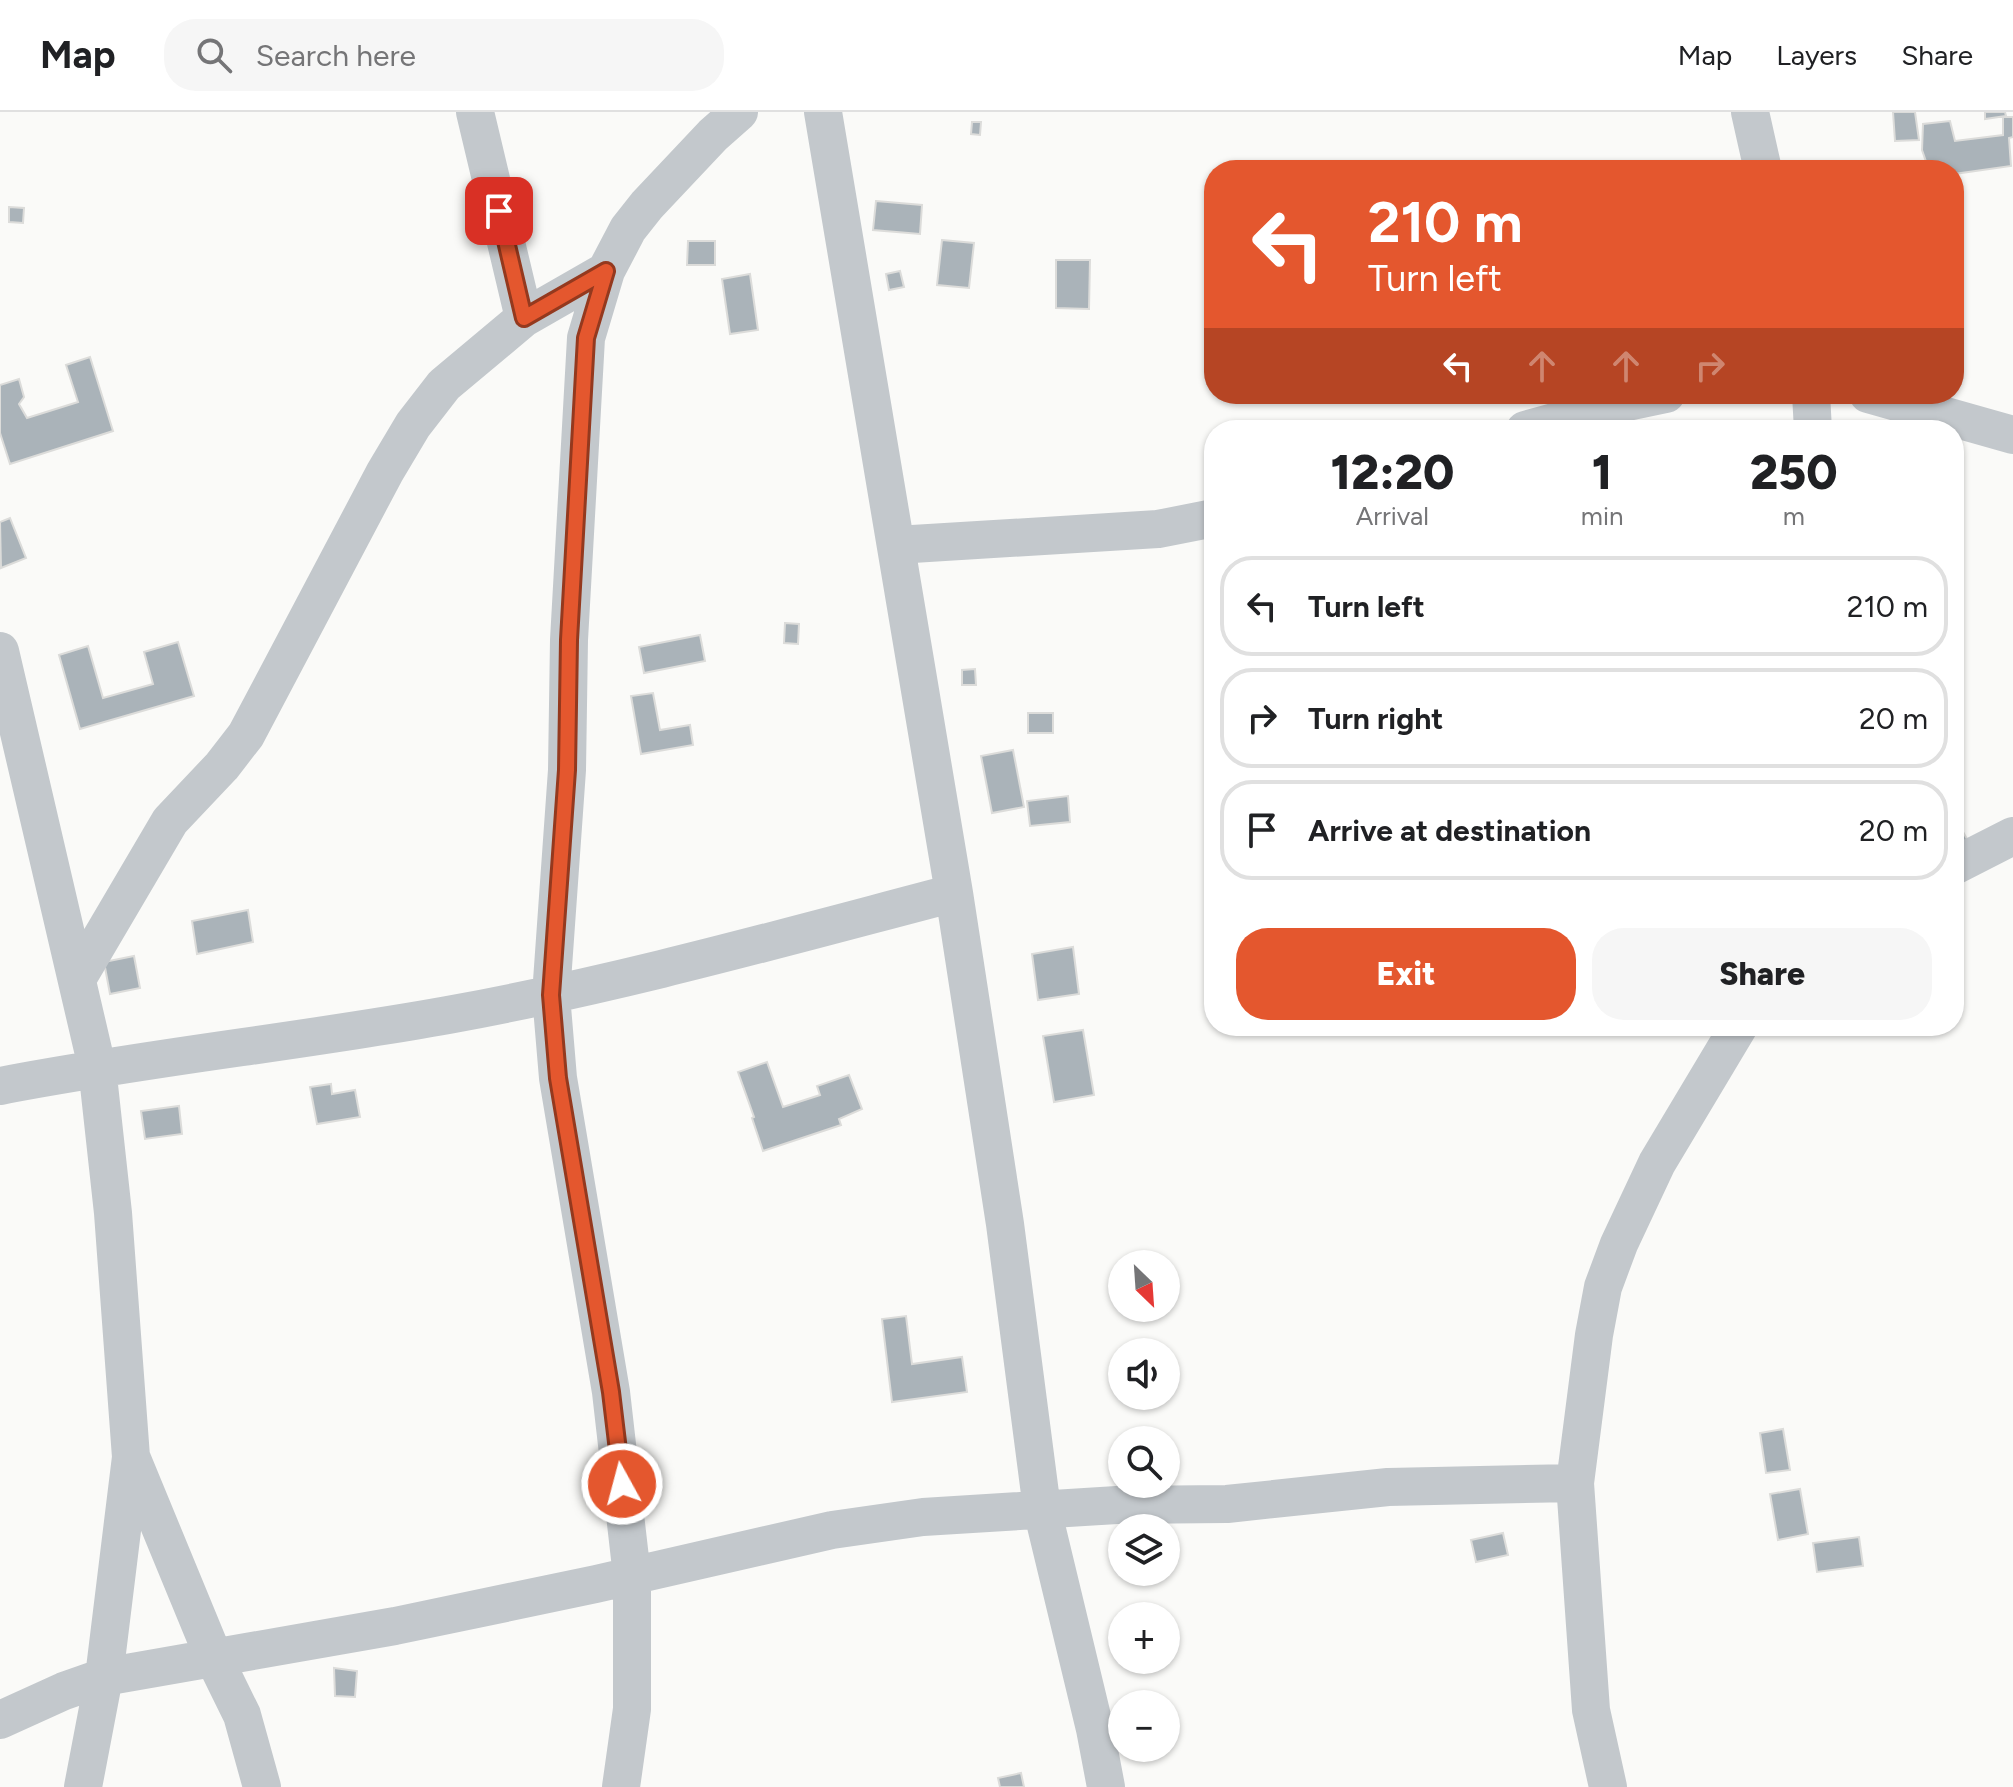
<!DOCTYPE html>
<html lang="en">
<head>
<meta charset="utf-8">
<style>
	:root { --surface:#fff; --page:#f6f6f6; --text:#202124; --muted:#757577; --line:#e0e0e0; --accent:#e4572e }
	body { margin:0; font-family:Figtree,sans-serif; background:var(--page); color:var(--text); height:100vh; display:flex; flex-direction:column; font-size:30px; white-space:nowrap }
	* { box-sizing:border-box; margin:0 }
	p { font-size:26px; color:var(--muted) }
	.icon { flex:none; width:44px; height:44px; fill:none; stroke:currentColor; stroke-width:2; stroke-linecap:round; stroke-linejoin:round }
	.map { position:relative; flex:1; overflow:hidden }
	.drawer { position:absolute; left:1204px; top:308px; width:760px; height:616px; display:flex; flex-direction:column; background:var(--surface); border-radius:32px; box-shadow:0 2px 6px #0004 }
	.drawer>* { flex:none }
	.top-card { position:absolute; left:1204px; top:48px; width:760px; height:244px; border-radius:32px; box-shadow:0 2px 6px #0004; background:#e4572e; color:#fff; overflow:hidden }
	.needle { width:52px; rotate:155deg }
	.tools { position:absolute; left:1108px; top:1138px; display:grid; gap:16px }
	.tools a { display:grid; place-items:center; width:72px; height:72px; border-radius:50%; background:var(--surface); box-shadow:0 2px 6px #0004; font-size:40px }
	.pin { position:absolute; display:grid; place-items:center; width:68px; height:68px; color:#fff; margin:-34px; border-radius:16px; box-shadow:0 4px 12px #0006 }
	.me { position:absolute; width:88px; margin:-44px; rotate:353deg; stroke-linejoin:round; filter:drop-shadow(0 0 6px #0008) }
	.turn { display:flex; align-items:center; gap:28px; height:168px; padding:0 32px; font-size:36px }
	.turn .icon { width:104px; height:104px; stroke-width:2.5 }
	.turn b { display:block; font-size:56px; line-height:68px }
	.lanes { display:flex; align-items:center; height:76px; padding:0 32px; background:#0003; justify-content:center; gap:40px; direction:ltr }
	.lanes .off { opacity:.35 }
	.eta { display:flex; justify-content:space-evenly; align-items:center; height:136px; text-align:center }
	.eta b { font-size:48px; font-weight:800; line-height:56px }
	.button { display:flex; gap:16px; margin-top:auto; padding:16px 32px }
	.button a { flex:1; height:92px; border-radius:32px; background:var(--accent); color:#fff; font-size:32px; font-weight:800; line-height:92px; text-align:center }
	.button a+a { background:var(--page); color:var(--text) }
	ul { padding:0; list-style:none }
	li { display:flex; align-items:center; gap:24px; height:100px; margin:0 16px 12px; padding:0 16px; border:4px solid var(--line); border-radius:32px }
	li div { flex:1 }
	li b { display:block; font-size:30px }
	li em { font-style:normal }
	header { display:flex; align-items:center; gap:48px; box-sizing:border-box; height:112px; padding:0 40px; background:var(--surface); border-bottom:2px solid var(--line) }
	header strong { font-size:38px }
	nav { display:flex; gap:44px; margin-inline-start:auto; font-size:28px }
	.search { width:560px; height:72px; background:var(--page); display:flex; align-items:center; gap:20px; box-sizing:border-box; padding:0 28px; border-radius:32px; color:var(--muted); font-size:30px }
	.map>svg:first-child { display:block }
	.building { fill:#aab3b9; stroke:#dcdcda; stroke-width:2 }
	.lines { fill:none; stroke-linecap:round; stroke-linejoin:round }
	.minor { stroke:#c3c8cc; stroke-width:38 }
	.route-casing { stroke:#94391e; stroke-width:20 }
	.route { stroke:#e4572e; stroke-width:14 }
</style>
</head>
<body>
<header>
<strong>Map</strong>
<div class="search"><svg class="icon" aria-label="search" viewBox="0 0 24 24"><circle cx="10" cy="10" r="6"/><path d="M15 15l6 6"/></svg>Search here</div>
<nav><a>Map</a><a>Layers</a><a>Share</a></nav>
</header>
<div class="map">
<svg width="2013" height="1675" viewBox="0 0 2013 1675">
	<rect width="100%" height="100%" fill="#fafaf8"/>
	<!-- building -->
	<path class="building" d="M1893,0H1915L1919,28L1895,29Z
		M1985,0H2005L2006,4L1985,7Z
		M2003,5H2013V25L2009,26L2011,54L1954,62V58H1929L1922,38L1923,12L1950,9L1955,29L2003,23Z
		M972,10H981L980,23L971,22Z
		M876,89L922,93L920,122L873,118Z
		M9,95L24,96L23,111L9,110Z
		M942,128L974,131L969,176L937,173Z
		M688,129H715V153H687Z
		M1056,148H1090L1089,197L1056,196Z
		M900,159L904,175L889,178L886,162Z
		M750,162L758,218L730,222L722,167Z
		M90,245L113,319L10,352L0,321V273L19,267L24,285L19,292L27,306L78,290L66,253Z
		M10,406L26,446L1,456L0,410Z
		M785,511L799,512L798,532L784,531Z
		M700,523L705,549L644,561L639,535Z
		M178,530L194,584L80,617L59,543L88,534L103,586L153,572L144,540Z
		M975,557L976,573H962V558Z
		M653,581L660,618L690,613L693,633L641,642L631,584Z
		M1028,601H1053V621H1028Z
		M1013,638L1024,695L992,701L981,644Z
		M1068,684L1070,710L1030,714L1027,689Z
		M1954,704L1971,734L1954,742Z
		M248,798L253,830L197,842L192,809Z
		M1073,835L1079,882L1038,888L1032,842Z
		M134,844L140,876L110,882L104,850Z
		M1083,918L1094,983L1054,990L1043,924Z
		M767,950L783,995L820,983L817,974L849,963L862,997L839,1007L841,1013L763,1039L752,1006L754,1005L738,960Z
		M331,972L332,982L355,978L360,1005L317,1012L310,975Z
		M179,994L182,1022L145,1027L141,999Z
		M906,1204L912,1252L962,1245L967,1280L892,1290L882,1207Z
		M1783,1317L1790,1358L1766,1361L1760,1321Z
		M1800,1377L1808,1422L1778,1428L1770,1382Z
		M1503,1421L1508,1443L1476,1450L1471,1428Z
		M1859,1425L1863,1454L1817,1460L1813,1431Z
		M334,1556L357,1559L355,1585L335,1584Z
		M1021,1661L1024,1675H1000L998,1666Z"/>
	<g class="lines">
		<!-- minor -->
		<path class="minor" d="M475,0L524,206
			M823,0L954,781L1005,1112L1042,1397L1095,1617L1106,1675
			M1750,0L1763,58
			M1811,282L1813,318
			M1868,282L2013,323
			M1525,318L1623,291L1666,282
			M896,433L1158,417L1214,406
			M0,539L97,955L113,1101L131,1345L104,1565L83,1675
			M1954,754L2013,724
			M77,867L170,709L222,654L246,623L385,360L413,313L444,273L524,206L606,159
			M0,974C149,945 299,930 448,903C619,872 786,825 954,781
			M132,1347L214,1546L242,1603L262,1675
			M0,1608L64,1579L104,1565L395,1514L596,1472L832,1418L923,1405L1117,1393L1227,1392L1388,1375L1575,1371
			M621,1675L632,1597V1464L611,1280L558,966L551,883L567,658L569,528L586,226L606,159L628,117L647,93L713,23L739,0
			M1608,1675L1591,1598L1575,1371L1594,1223L1603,1175L1619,1132L1657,1051L1739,914"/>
	</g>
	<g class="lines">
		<!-- route casing -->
		<g class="route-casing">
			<path id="route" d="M499,99L524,206L606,159L586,226L569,528L567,658L551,883L558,966L611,1280L622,1372"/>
		</g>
		<!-- route -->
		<use href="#route" class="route"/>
	</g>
</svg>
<div class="tools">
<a><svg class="needle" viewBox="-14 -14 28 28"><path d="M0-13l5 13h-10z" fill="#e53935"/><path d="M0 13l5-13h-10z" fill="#757577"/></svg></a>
<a><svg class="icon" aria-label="sound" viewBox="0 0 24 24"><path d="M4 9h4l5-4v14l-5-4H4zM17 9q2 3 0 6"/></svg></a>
<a><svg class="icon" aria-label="search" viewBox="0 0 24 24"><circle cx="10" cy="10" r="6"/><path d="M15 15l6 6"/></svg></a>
<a><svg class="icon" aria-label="layers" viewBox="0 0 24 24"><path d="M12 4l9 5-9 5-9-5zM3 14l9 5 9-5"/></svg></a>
<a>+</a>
<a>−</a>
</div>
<div class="pin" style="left:499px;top:99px;background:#d93025"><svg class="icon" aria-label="arrive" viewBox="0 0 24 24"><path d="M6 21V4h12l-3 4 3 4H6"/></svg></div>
<svg class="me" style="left:622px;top:1372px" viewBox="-20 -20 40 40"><circle r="17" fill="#e4572e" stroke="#fff" stroke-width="3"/><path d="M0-11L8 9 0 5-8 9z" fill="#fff"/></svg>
<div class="top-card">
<div class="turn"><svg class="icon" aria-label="left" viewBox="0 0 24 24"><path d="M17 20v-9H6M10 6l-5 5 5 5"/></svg><div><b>210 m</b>Turn left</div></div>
<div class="lanes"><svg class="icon" aria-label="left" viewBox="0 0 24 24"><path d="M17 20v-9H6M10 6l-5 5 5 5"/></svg><svg class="icon off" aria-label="ahead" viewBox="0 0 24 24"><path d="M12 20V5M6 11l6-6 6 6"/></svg><svg class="icon off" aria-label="ahead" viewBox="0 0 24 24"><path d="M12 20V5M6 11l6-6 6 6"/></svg><svg class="icon off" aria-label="right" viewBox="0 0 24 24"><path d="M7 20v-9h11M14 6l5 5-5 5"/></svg></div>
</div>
<section class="drawer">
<div class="eta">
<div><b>12:20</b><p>Arrival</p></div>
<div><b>1</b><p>min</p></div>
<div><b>250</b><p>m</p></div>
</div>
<ul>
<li><svg class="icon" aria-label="left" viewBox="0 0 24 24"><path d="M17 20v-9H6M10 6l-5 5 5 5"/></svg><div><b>Turn left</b></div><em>210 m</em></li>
<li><svg class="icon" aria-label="right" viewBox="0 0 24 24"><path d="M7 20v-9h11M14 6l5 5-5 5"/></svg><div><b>Turn right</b></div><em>20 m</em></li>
<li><svg class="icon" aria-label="arrive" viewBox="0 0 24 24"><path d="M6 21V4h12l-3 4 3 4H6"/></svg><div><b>Arrive at destination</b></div><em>20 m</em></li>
</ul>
<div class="button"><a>Exit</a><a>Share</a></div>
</section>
</div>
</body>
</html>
